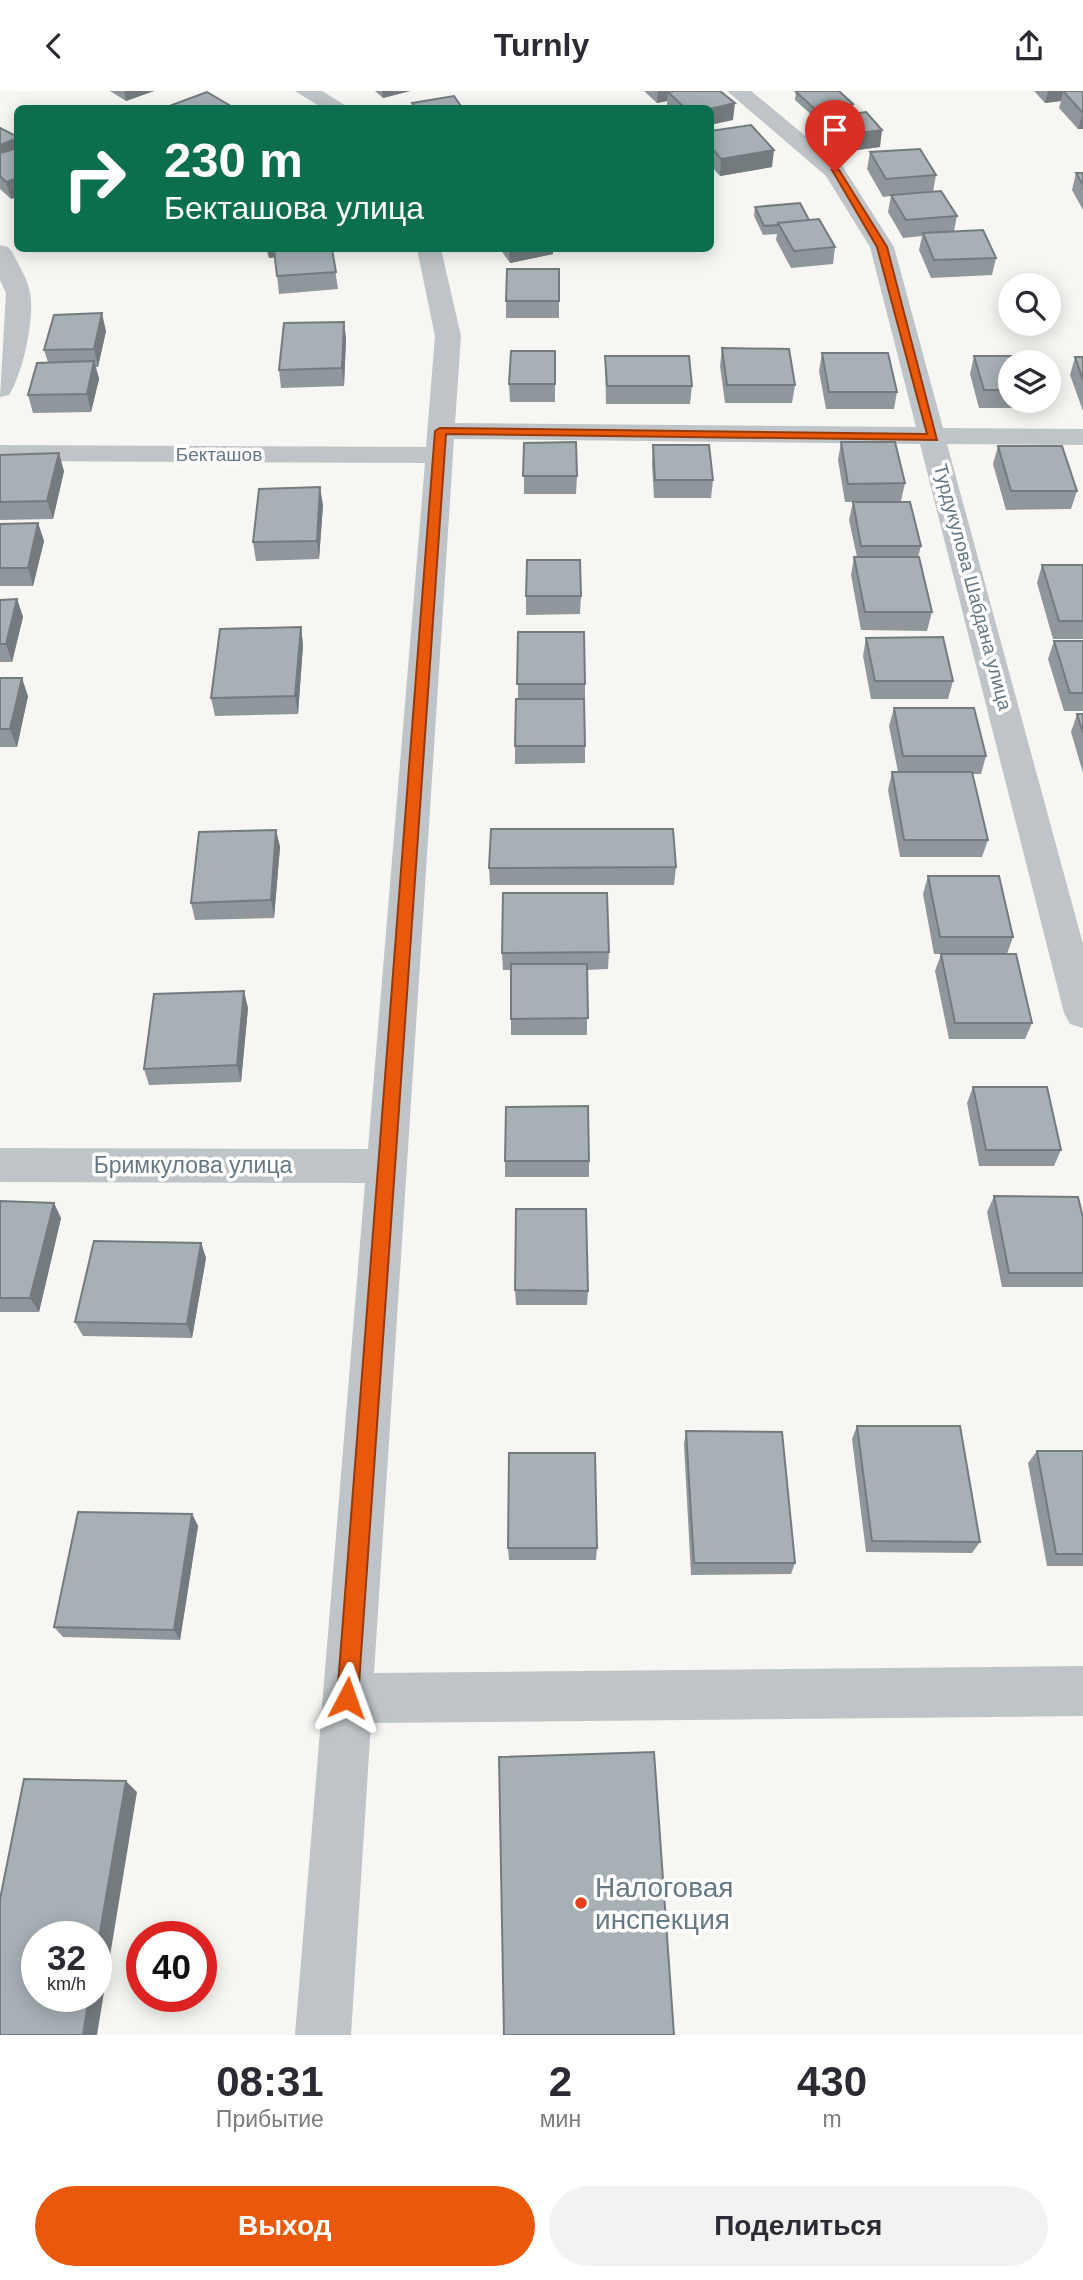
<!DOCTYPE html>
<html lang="ru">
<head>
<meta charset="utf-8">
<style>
	:root { --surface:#fff; --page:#f2f2f3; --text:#2b2b33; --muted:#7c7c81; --accent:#ea580c }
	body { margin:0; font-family:Helvetica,sans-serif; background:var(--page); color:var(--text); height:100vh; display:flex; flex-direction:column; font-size:26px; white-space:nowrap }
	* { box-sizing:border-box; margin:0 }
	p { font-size:23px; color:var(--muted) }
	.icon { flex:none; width:38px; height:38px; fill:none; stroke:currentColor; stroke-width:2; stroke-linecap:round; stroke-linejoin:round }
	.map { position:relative; height:1944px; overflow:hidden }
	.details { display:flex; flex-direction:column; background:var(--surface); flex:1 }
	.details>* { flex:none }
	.top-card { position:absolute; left:14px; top:14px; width:700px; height:147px; border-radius:10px; box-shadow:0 4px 18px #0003; background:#0b6e4f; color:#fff; overflow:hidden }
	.fabs { position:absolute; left:998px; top:182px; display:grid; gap:14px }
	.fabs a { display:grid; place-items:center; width:63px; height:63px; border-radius:50%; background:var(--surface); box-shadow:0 4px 18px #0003; font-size:35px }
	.speed { position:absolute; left:21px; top:1830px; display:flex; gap:14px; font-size:35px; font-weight:700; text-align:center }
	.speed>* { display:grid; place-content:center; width:91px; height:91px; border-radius:50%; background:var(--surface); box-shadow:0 4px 18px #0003; line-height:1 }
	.speed small { font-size:18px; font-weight:400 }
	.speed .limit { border:10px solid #d22; background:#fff; color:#111 }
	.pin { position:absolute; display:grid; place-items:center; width:60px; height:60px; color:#fff; margin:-72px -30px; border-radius:50% 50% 50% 0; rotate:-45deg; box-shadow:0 0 7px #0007 }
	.pin .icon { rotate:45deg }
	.me { position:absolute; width:77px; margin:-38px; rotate:4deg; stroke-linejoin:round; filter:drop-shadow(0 0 5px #0008) }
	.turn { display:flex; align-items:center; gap:24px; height:147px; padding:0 35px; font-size:32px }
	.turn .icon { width:91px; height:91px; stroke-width:2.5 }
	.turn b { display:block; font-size:49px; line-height:60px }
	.eta { display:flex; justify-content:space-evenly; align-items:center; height:119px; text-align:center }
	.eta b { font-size:42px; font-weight:700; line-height:49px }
	.primary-button { display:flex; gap:14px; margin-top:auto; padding:14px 35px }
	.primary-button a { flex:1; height:80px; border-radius:42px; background:var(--accent); color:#fff; font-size:28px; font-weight:700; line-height:80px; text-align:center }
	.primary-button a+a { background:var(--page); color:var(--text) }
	header { display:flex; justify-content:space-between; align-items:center; height:91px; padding:0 35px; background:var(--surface); font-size:32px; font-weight:700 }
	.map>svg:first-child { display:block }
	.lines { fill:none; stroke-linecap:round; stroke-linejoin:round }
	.minor { fill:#bec4c7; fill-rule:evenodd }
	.wall { fill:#8f979c }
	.shaded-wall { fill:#747b7f }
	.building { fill:#a6b0b5; stroke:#747b7f; stroke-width:2 }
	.route { fill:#ea580c; stroke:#983908; stroke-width:2 }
	.poi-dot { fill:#e93e1f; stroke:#fff; stroke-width:2.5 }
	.labels { text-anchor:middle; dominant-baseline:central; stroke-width:7; stroke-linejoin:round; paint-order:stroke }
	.far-street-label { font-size:19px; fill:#647985; stroke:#fff }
	.street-label { font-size:23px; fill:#647985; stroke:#fff }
	.near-poi-label { font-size:28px; fill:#647985; stroke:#fff; text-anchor:start }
</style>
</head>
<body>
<header><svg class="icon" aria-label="back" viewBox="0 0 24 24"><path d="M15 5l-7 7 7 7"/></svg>Turnly<svg class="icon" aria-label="share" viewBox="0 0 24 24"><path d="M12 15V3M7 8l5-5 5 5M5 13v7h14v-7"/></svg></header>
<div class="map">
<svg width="1083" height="1944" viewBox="0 0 1083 1944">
	<rect width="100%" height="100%" fill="#f6f6f2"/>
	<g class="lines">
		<!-- minor -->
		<path class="minor" d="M295,0H322L351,18H324Z
			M727,0H751L843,76L894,156L943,337L1083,338V354L947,353L1083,853V937L1070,933L1064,922L920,353L454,348L374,1582L1083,1575V1625L371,1632L351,1944H295L365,1092L0,1091V1057L368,1058L425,372L0,370V354L426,356L435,245L417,158H441L461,245L455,332L916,336L870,156L826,85Z
			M0,154L8,156L12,161C18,173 28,188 30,202C35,226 23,283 9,304L0,306L6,202L0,189Z"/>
	</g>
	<!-- wall -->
	<path class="wall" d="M110,0H154L126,10Z
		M375,0H410L383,7Z
		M644,0H720L733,29L710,18H667V10L657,12Z
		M1034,0H1083V38H1078L1059,17L1061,10L1045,12Z
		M796,1L852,22L832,25L880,56L835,62L819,44L821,27L816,28L795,9Z
		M0,37L11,108L0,98Z
		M710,40L772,76L720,85L710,74Z
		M870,61L936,84L933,101L957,125L954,140L996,167L992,184L931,187L919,159L922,145L903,147L888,121L891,105L883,106L867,78Z
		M1076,82H1083V119L1072,99Z
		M755,116L809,129L835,156L833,173L791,177L776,149L777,143L763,144L754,125Z
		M266,158H332L338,198L279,203L275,166L269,167Z
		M500,158H553V163L510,172Z
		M559,178V227H506V210Z
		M344,231L346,248L344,295L281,297L279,279Z
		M106,240L98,276H96L99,288L91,321L33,322L28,304L48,271L44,259Z
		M722,257L795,294L792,312H725L720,275Z
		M555,260V311H510L509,293Z
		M822,262L897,301L894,318H826L819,280Z
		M605,265L692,295L690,313H606Z
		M974,265L1010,271V310H1037L1035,317H979L970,283Z
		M1075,266H1083V320L1070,284Z
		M841,351L905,392L901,410L845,411L838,369Z
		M524,352L577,385L576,403H524Z
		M653,354L713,389L711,407H654L652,373Z
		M998,355L1077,400L1071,418L1006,419L993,373Z
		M0,364L64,380L53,428L0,429Z
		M853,411L921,455L918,466L932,521L927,540L861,539L851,484L854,466H857L849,429Z
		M323,414L319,468L256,470L253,451Z
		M38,432L44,450L33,495H0V433Z
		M1042,474H1083V548H1053L1037,492Z
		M526,505H581L580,523L526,524Z
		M17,508L23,526L12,571H0V509Z
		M301,536L303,554L298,623L215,625L211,607Z
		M518,541L585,593V672L515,673V655L518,608Z
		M866,547L953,590L948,608H871L863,565Z
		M1054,550H1083V620H1064L1048,568Z
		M0,587L28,605L17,656H0Z
		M894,617L986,665L981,683H972L988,749L982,766H900L888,699L892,681H898L889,635Z
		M1077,623H1083V682L1071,641Z
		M276,739L280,756L274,827L195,829L191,812Z
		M676,776L674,794H490L489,777Z
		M928,785L1013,846L1007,863L1032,932L1025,948H949L935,880L941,863H934L923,803Z
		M609,861L608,878L587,879V944H511V879H503L502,862Z
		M248,917L241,991L149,994L144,978Z
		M973,996L1061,1059L1054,1075H979L967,1012Z
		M505,1070H589V1086H505Z
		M994,1105L1083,1127V1196H1002L987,1121Z
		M0,1110L61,1127L39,1221H0Z
		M201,1152L206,1167L192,1247L83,1245L75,1231Z
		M515,1199L588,1200L587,1214H516Z
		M857,1335L980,1451L972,1462L866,1461L852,1348Z
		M686,1340L795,1472L791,1483L691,1484L684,1353Z
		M1037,1360H1083V1475H1047L1028,1372Z
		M192,1423L198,1435L180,1549L63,1546L54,1536Z
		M508,1457H597L596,1469H509Z"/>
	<!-- shaded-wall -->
	<path class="shaded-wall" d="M124,0H154L126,10Z
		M382,0H410L383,7Z
		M658,0H702L668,1L667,10L657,12Z
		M1048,0H1083H1063L1061,10L1045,12Z
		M735,12L733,29L710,34V18Z
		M853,13L852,22L816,28L817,20Z
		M1083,22V38H1078Z
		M882,39L880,56L835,62L837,45Z
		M18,47V66L0,73V54Z
		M774,59L772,76L720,85L721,68Z
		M18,87V106L11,108L6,91Z
		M268,158H329V159L269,167Z
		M509,158H553V163L510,172Z
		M102,222L106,240L98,276L94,258Z
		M344,231L346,248L344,295L342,277Z
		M94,270L99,288L91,321L87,303Z
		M59,362L64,380L53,428L47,410Z
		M320,396L323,414L319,468L317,450Z
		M38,432L44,450L33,495L28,477Z
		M17,508L23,526L12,571L6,553Z
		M301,536L303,554L298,623L295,605Z
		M22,587L28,605L17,656L10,638Z
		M276,739L280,756L274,827L271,809Z
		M244,900L248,917L241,991L237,974Z
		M54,1112L61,1127L39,1221L30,1207Z
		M201,1152L206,1167L192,1247L187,1233Z
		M192,1423L198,1435L180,1549L174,1539Z
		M126,1690L137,1701L97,1944H83L89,1906H96V1864Z"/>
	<!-- building -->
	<path class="building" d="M675,0H720L735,12L710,18H686L668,1Z
		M800,0H839L853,13L817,20L796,1Z
		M1063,0H1083V22Z
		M207,1L234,17L232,18L164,17Z
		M454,5L463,18H416L412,12Z
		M866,21L882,39L837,45L822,27Z
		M751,34L774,59L721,68L710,55V40Z
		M0,37L18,46V47L0,54Z
		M18,57V87L6,91L0,85V62Z
		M920,58L936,84L886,88L870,61Z
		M1076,82H1083V94Z
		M941,100L957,125L906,129L891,104Z
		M800,112L809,129L778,132V134L764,135L755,116Z
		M819,128L835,156L794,160L778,132Z
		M983,139L996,167L934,169L923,142Z
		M294,158H332L336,181L277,185L274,159Z
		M507,178H559V210H506Z
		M102,222L94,258L44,259L54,224Z
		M344,231L342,277L279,279L284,232Z
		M722,257L789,258L795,294H727Z
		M511,260H555V293H509Z
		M822,262H888L897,301H829Z
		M605,265H689L692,295H607Z
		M974,265H1030L1032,271H1010V299H984Z
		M1075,266H1083V289Z
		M94,270L87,303L28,304L37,272Z
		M576,351L577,385H523L524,352Z
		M841,351H895L905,392L848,393Z
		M653,354H709L713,389H655Z
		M998,355H1062L1077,400H1011Z
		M59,362L47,410L0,411V364Z
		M320,396L317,450L253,451L259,398Z
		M853,411H910L921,455H861Z
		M38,432L28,477H0V433Z
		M854,466H919L932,521H865Z
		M527,469H580L581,505H526Z
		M1042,474H1083V530H1059Z
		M17,508L6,553H0V509Z
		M301,536L295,605L211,607L220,538Z
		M518,541H584L585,593H517Z
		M943,546L953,590H875L866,547Z
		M1054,550H1083V602H1070Z
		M0,587H22L10,638H0Z
		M516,608H584L585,655H515Z
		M894,617H974L986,665H903Z
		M1077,623H1083V642Z
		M892,681H972L988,749H904Z
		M491,738H673L676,776L489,777Z
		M276,739L271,809L191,812L199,741Z
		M928,785H999L1013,846H940Z
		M503,802H607L609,861L502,862Z
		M941,863H1016L1032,932H955Z
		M511,873H587L588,927L511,928Z
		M244,900L237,974L144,978L154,903Z
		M973,996H1047L1061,1059H986Z
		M588,1015L589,1070H505L506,1016Z
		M994,1105L1078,1106L1083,1127V1182H1009Z
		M0,1110L54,1112L30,1207H0Z
		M516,1118H586L588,1200L515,1199Z
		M94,1150L201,1152L187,1233L75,1231Z
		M857,1335H960L980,1451L872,1450Z
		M686,1340L782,1341L795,1472H694Z
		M1037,1360H1083V1463H1056Z
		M509,1362H595L597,1457H508Z
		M78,1421L192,1423L174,1539L54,1536Z
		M654,1661L674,1944H504L499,1666Z
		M24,1688L126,1690L96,1864V1846H37V1906H89L83,1944H0V1808Z"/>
	<!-- route -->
	<path class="route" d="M832,79H839L887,156L937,349L446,343L358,1607L354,1614L347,1617L340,1614L337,1607L435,340L440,337L927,343L877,156Z"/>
	<!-- markers -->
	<circle class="poi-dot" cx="581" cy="1812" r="7"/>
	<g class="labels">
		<!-- far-street labels -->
		<g class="far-street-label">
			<text x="219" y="363">Бекташов</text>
			<text transform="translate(973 496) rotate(75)">Турдукулова Шабдана улица</text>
		</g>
		<!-- street labels -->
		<g class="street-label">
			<text x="193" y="1074">Бримкулова улица</text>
		</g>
		<!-- near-poi labels -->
		<g class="near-poi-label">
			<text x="595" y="1796">Налоговая<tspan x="595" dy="32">инспекция</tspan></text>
		</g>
	</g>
</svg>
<div class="fabs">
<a><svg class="icon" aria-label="search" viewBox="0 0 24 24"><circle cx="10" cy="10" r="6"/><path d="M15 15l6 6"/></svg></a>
<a><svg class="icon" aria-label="layers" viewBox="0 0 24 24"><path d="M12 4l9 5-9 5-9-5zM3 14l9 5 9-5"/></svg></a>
</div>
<div class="speed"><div>32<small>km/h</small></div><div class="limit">40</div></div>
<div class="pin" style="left:835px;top:81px;background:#d93025"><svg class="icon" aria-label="arrive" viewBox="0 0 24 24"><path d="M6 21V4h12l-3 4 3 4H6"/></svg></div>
<svg class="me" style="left:347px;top:1607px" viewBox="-20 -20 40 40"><path d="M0-17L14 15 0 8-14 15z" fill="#ea580c" stroke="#fff" stroke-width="4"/></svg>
<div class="top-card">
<div class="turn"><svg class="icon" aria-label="right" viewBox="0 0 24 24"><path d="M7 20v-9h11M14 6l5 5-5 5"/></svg><div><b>230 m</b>Бекташова улица</div></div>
</div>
</div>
<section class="details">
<div class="eta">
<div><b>08:31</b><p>Прибытие</p></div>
<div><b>2</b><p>мин</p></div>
<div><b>430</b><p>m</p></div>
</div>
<div class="primary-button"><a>Выход</a><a>Поделиться</a></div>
</section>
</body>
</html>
